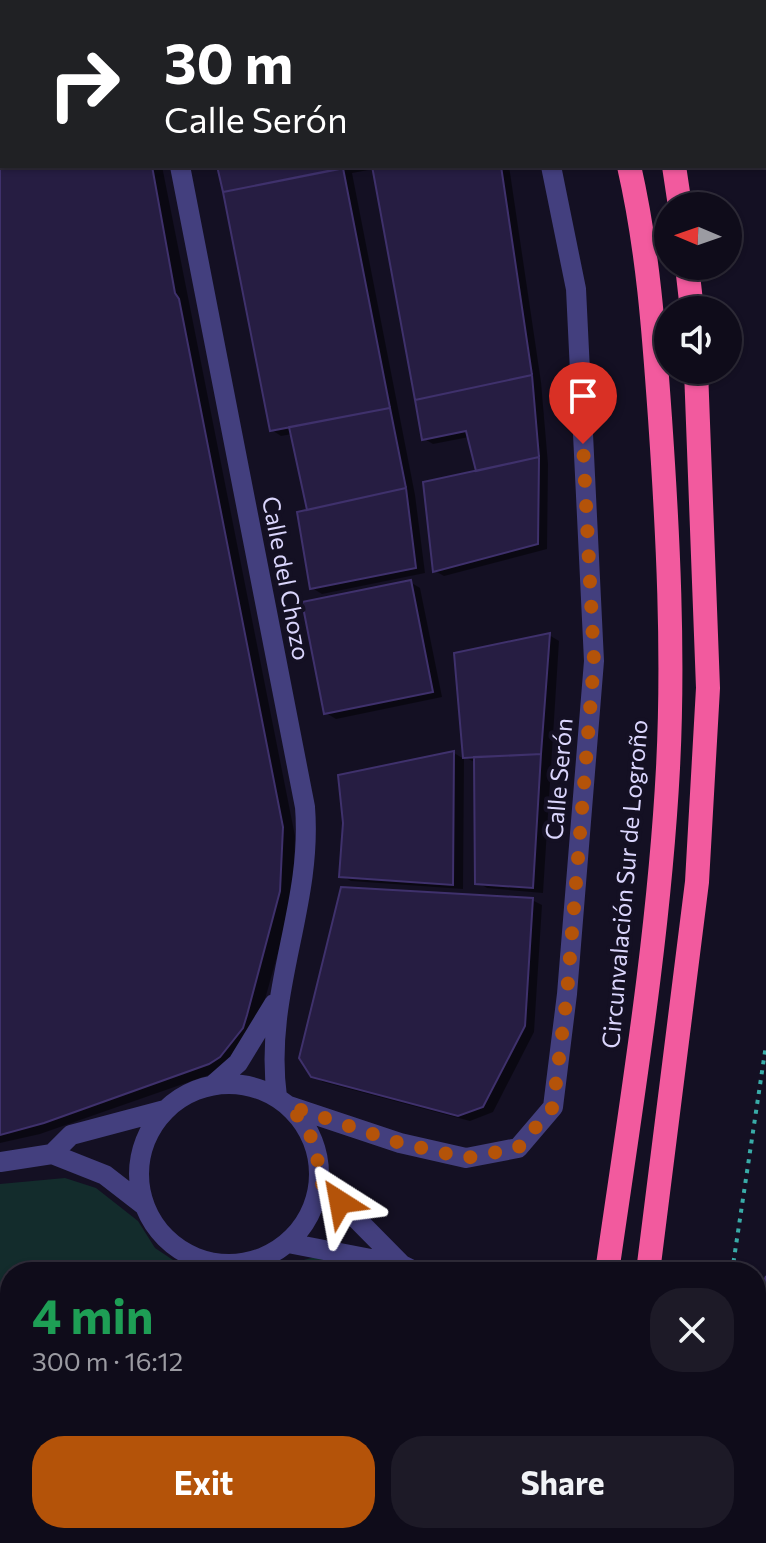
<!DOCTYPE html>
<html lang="en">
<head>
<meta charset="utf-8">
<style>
	:root { --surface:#0f0c1a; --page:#1d1a27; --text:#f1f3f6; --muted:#9b9ba2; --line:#2f2c39; --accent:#b45309 }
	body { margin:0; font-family:Commissioner,sans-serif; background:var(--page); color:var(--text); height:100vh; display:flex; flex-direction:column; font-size:30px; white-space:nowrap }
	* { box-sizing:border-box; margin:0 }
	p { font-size:26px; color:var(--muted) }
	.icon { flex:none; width:44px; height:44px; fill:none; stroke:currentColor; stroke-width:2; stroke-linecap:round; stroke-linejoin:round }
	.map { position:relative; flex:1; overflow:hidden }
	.drawer { position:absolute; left:0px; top:1262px; width:766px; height:282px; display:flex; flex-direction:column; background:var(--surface); border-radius:32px 32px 0 0; box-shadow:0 2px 6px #0004,0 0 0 2px var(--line) }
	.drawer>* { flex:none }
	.hud { position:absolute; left:0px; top:0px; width:766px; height:168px; box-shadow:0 2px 6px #0004,0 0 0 2px var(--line); background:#202124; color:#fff; overflow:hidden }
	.needle { width:52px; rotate:272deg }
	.buttons { position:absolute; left:654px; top:192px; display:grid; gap:16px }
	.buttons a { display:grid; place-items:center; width:88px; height:88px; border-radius:50%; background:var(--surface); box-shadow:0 2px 6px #0004,0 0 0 2px var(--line); font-size:40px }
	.pin { position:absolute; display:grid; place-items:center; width:68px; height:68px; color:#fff; margin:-82px -34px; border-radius:50% 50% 50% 0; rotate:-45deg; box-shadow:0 0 8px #0007 }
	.pin .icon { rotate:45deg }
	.me { position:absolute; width:88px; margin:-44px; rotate:326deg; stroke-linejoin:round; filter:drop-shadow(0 0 6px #0008) }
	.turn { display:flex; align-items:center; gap:28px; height:168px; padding:0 32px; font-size:36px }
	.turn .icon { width:104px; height:104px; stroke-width:2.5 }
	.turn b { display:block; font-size:56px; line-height:68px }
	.round { display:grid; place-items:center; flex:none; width:84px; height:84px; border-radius:32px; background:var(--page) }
	.summary { display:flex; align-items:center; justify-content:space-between; height:136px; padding:0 32px }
	h1 { font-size:48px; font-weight:700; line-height:60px; color:#1e9e55 }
	.primary-button { display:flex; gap:16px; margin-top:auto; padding:16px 32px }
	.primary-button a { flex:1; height:92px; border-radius:32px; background:var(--accent); color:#fff; font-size:32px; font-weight:700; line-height:92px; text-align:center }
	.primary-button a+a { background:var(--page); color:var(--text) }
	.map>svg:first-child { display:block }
	.green { fill:#132c2c }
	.shadow { fill:#0007 }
	.building { fill:#261d42; stroke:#3f316c; stroke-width:2 }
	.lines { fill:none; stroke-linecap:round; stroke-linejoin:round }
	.path { stroke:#39aca8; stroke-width:4; stroke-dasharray:4 6; stroke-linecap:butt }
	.street { stroke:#433f7e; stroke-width:20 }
	.highway { stroke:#f25a9e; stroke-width:24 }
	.route { stroke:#b45309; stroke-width:14; stroke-dasharray:0 25.2 }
	.labels { text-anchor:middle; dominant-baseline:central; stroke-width:8; stroke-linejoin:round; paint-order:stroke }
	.street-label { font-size:24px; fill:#dad5fc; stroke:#141023 }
</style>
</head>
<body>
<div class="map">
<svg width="766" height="1543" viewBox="0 0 766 1543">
	<rect width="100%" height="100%" fill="#141023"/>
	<!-- green -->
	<path class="green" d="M65,1178L96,1188L138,1221L155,1248L191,1272H10V1534H745L738,1543H0V1184Z
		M319,1256L387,1272H258Z"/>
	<!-- shadow -->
	<path class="shadow" d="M0,0L125,2H2V166H162L295,836L293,899L255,1035L223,1070L40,1134L0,1143Z
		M219,166H509L541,382L548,464L547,549L444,576L435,571L478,472L469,437L433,444L423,438L374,169L352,173L415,495L425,573L322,594L312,588L309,511L292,434L281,436L272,430Z
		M410,582L420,588L442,697L336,719L326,713Z
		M549,635L559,641L543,893L487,888L477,882L476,763L465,757Z
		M454,753L464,759L463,889L351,881L342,876L345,823L340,777Z
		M532,900L542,905L534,1032L493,1112L470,1121L323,1082L312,1076Z"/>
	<!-- building -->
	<path class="building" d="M0,0L117,2H2V166H152L175,293L179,299L283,827L280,891L247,1015L243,1028L220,1057L209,1064L44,1123L0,1135Z
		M180,0H312L313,2H181Z
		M335,0H461L462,2H335Z
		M217,166H355L223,192Z
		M372,166H501L532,375L415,400Z
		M343,168L390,408L270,431L223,192Z
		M532,375L539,457L476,471L466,431L422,440L415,400Z
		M390,408L406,488L307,510L289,427Z
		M539,457L538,544L433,572L423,482Z
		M406,488L416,568L310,589L297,512Z
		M411,580L433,692L324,714L302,602Z
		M550,633L541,754L463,758L454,653Z
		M454,751L453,885L339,877L343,823L338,775Z
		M541,754L533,888L475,884L474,757Z
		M341,887L533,898L525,1026L483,1107L458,1116L311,1077L299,1058Z
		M766,1276V1318L756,1314V1301Z"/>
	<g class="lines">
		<!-- path -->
		<path class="path" d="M732,1272L766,1045
			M648,1534L649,1543
			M45,1543L52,1534"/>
		<!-- street -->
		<path class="street" d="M144,0V2
			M518,0L519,2
			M180,166L305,807C313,907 263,994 277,1097
			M139 1174a90 90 0 1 1 180 0a90 90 0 1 1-180 0Z
			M213,1085L238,1063L274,1004
			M289,1106L400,1143L466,1158L518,1148L553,1107L567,994L594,661L576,289L551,166
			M52,1154L71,1135L165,1110
			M0,1162L52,1154L105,1175L145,1206
			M319,1181L402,1265
			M288,1243L402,1265L416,1272
			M756,1503L766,1514"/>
		<!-- highway -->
		<path class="highway" d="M569,0L570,2
			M590,0L591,2
			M637,0V2
			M674,166L680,206
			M687,266L692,310
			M607,1272C631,1105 659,937 668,768C674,652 668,534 660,418C654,333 648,249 629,166
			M648,1272L697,882L708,688L696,370
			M568,1543L569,1534
			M610,1543L611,1534"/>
	</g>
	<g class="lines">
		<!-- route -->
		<path class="route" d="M340,1202L319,1181L317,1153L307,1127L289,1106L400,1143L466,1158L518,1148L553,1107L567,994L594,661L583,444"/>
	</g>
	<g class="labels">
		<!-- street labels -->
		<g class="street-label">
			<text transform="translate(287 578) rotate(79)">Calle del Chozo</text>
			<text transform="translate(558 779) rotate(-85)">Calle Serón</text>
			<text transform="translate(624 884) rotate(-85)">Circunvalación Sur de Logroño</text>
		</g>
	</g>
</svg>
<div class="buttons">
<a><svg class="needle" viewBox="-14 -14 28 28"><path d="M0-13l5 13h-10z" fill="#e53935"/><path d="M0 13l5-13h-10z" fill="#9b9ba2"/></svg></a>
<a><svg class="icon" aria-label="sound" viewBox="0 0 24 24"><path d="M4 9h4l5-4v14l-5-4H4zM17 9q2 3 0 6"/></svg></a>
</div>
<div class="pin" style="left:583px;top:444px;background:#d93025"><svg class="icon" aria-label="arrive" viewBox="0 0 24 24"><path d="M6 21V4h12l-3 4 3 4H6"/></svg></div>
<svg class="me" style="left:340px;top:1202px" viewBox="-20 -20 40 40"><path d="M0-17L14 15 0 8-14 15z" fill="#b45309" stroke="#fff" stroke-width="4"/></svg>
<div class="hud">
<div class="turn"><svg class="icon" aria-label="right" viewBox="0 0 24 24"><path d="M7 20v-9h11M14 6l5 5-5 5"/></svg><div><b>30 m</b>Calle Serón</div></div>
</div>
<section class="drawer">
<div class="summary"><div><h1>4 min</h1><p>300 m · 16:12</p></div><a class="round"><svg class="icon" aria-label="close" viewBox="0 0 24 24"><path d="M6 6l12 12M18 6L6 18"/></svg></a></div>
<div class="primary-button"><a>Exit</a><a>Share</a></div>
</section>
</div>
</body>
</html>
